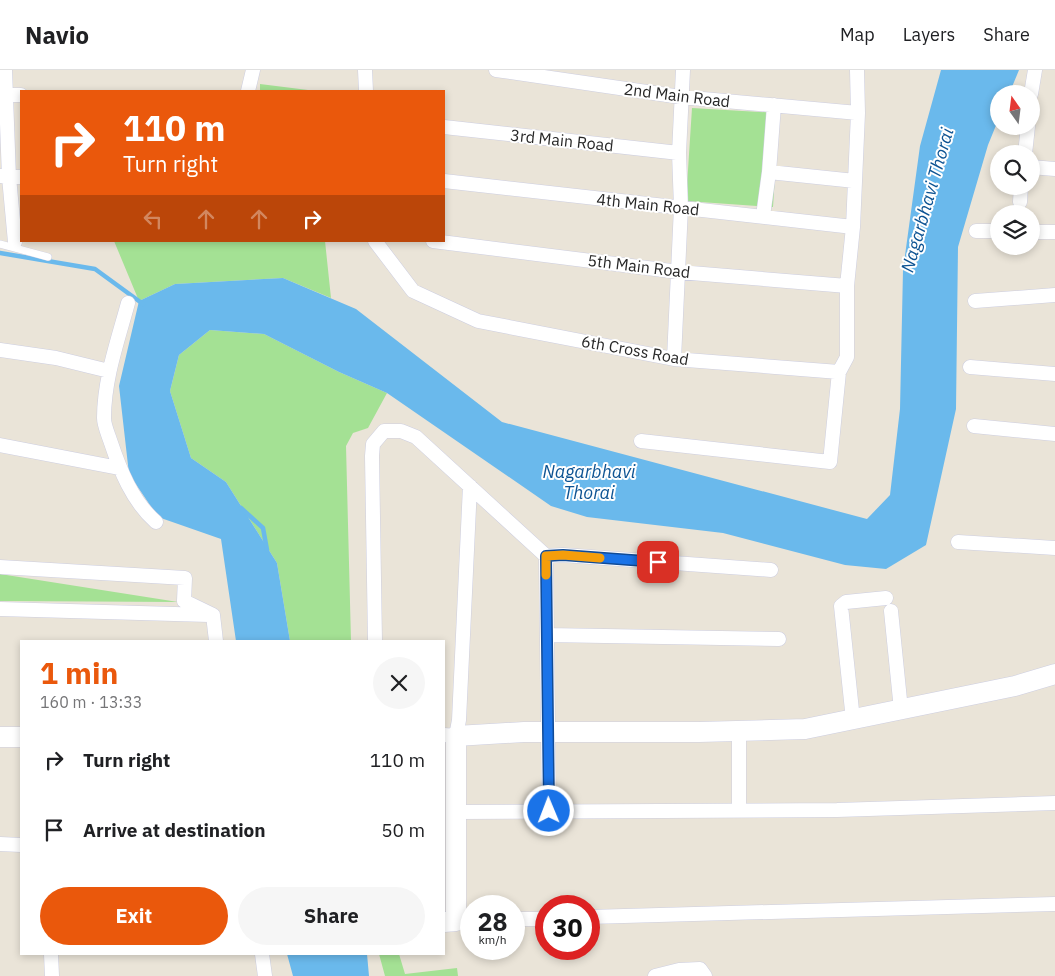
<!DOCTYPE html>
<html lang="en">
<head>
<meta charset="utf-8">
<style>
	:root { --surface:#fff; --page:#f6f6f6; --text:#202124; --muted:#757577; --line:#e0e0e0; --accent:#ea580c }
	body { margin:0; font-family:"IBM Plex Sans",sans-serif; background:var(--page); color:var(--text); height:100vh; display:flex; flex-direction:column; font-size:19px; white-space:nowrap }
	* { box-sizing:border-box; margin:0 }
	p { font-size:16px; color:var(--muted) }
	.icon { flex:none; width:28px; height:28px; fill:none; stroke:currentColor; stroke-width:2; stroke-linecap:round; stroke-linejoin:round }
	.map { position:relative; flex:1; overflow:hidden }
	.sheet { position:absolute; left:20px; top:570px; width:425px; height:315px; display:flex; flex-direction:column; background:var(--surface); border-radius:0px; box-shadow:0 2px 8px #0003 }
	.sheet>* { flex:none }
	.hud { position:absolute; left:20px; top:20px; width:425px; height:152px; border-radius:0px; box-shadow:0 2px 8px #0003; background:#ea580c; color:#fff; overflow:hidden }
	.needle { width:32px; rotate:346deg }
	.buttons { position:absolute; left:990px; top:15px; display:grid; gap:10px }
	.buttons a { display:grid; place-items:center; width:50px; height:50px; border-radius:50%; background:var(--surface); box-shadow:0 2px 8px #0003; font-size:25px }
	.speed { position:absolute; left:460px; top:825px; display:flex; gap:10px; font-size:25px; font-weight:700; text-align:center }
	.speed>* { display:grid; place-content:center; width:65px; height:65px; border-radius:50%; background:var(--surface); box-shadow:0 2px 8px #0003; line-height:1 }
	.speed small { font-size:12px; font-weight:400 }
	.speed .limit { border:8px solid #d22; background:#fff; color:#111 }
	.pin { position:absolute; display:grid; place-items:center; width:42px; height:42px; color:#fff; margin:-21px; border-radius:10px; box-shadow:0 2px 8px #0006 }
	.me { position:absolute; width:55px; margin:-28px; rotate:359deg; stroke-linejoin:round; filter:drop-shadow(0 0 4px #0008) }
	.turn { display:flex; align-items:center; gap:18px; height:105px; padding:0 20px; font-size:22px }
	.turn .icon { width:65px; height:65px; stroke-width:2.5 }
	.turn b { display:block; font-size:35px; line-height:42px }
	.lanes { display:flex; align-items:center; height:48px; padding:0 20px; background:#0003; justify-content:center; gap:25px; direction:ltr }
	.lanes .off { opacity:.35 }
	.round { display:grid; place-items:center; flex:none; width:52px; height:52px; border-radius:26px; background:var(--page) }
	.headline { display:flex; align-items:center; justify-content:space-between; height:85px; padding:0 20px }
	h1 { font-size:30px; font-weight:700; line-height:38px; color:var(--accent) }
	.cta { display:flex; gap:10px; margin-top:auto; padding:10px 20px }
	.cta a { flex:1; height:58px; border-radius:30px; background:var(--accent); color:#fff; font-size:20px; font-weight:700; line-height:58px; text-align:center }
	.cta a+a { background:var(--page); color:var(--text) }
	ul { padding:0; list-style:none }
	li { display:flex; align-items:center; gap:15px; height:70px; padding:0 20px }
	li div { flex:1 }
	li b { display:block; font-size:19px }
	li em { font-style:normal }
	header { display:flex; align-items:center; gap:30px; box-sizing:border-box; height:70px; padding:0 25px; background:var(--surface); border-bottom:1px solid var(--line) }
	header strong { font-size:24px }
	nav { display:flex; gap:28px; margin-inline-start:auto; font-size:18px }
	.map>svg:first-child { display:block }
	.green { fill:#a4e194 }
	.water { fill:#6ab9ec }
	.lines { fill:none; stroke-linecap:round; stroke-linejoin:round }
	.stream { stroke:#6ab9ec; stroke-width:4.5 }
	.lane-casing { stroke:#cdcee0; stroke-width:8 }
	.street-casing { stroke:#cdcee0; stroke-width:15 }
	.secondary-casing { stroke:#cdcee0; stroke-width:21 }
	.lane { stroke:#fff; stroke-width:7 }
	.street { stroke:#fff; stroke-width:14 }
	.secondary { stroke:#fff; stroke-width:20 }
	.route-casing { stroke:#114b97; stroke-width:12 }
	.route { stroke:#1a73e8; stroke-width:9 }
	.slow { stroke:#f59e0b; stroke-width:9 }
	.labels { text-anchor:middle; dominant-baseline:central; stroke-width:4; stroke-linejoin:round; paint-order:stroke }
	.street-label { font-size:16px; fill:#272727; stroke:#fff }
	.water-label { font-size:18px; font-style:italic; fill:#0e5493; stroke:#fff }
</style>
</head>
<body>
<header>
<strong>Navio</strong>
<nav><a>Map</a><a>Layers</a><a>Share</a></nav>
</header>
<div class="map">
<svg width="1055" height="906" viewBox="0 0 1055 906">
	<rect width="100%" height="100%" fill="#eae4d8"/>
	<!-- green -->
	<path class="green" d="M260,14L316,21H260Z
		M692,38L779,43L773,137L686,131Z
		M114,171H325L331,228L283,208L175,214L139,231Z
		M210,260L264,264L339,302L387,323L368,358L353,363L346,376L351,571H290L277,493L226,412L191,388L170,321L179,285Z
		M0,504L178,532L0,531Z
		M379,884H399L405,904L457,898L458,906H385Z"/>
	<!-- water -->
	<path class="water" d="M941,0H1019L1009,24H999V48L988,75L958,177L956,339L926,475L886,499L845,495L723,463L587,447L551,436L387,323L339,302L264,264L210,260L179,285L170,321L191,388L226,412L277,493L290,571H236L221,469L158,447L129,404L119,316L139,231L175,214L283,208L356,239L502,352L867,449L890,425L900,339L903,200L920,76Z
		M287,884H367L369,906H293Z"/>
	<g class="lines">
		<!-- stream -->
		<path class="stream" d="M0,183L95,199L143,234
			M241,438L263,458L267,480"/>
		<!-- lane casing -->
		<g class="lane-casing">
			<path id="lane" d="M0,174L48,187"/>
		</g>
		<!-- street casing -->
		<g class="street-casing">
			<path id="street" d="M365,0L366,21
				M496,0L681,27L858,43
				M248,21L253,0
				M1031,24L1035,0
				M0,25H21
				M444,57L679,83
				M1025,84L1028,56
				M1031,97L1055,99
				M769,102L855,111
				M0,106L9,107L5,0
				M444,111L853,157
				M1020,132L1021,116
				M763,146L769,102L774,35
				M976,161H999
				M1031,162H1055
				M375,171L413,221L478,251L674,289L839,302L847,287V216L853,157L858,43L857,0
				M433,171L679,202L847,216
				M15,172L9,107H21
				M975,231L1055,225
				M128,233C118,270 104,309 104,348C104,355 108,364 110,370C120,400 132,431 156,452
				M0,280L56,288L109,301
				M674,289L681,137L679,83L683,0
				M970,297L1055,304
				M974,356L1055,364
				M641,371L830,392L839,302
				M0,375L119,398
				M958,472L1055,478
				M546,486L549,741
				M0,497L185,508L184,531L213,545
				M0,539L209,545
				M891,541L901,640
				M213,545L216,571
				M547,565L779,569
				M375,571L372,386L373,374L384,361H401L416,367L546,486L563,485L771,500
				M853,650L841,536L846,532L886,528
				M444,665L456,666L459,650L470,416
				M739,740V661
				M456,742L837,740L1055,733
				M0,774L21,775
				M589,847L1055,834
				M514,849H546
				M456,851H471
				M51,884L52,906
				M262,884L265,906
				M655,906L679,900L700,899L705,906"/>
		</g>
		<!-- secondary casing -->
		<g class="secondary-casing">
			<path id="secondary" d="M0,667H21
				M444,852L456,851V666L524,662H699L805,659L1015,616L1055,604"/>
		</g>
		<!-- lane -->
		<use href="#lane" class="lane"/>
		<!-- street -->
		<use href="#street" class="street"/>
		<!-- secondary -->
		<use href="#secondary" class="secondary"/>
	</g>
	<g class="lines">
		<!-- route casing -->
		<g class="route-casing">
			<path id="route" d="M549,741L546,486L563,485L658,492"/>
		</g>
		<!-- route -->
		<use href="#route" class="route"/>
		<!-- slow -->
		<path class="slow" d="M546,505V486L563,485L600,488"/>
	</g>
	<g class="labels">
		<!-- street labels -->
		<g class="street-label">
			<text transform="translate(677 25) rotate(7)">2nd Main Road</text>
			<text transform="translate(562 70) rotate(6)">3rd Main Road</text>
			<text transform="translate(648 134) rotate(6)">4th Main Road</text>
			<text transform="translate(639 196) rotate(7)">5th Main Road</text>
			<text transform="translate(635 280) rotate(10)">6th Cross Road</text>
		</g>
		<!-- water labels -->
		<g class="water-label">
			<text transform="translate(927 130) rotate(-74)">Nagarbhavi Thorai</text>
			<text x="589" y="401">Nagarbhavi<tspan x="589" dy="21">Thorai</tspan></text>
		</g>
	</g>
</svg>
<div class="buttons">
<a><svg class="needle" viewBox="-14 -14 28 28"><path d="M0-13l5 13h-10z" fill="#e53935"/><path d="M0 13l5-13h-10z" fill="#757577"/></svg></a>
<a><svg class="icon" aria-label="search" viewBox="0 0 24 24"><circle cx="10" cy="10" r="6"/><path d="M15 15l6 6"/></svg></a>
<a><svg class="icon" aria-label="layers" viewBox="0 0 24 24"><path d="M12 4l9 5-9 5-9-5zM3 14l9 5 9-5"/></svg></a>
</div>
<div class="speed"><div>28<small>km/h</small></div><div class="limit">30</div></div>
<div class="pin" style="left:658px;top:492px;background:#d93025"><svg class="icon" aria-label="arrive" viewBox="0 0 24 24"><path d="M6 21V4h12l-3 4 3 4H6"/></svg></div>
<svg class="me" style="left:549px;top:741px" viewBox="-20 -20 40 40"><circle r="17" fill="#1a73e8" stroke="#fff" stroke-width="3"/><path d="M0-11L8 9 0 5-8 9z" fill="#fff"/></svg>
<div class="hud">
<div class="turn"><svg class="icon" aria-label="right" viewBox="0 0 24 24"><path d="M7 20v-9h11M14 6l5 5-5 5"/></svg><div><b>110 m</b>Turn right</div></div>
<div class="lanes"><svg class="icon off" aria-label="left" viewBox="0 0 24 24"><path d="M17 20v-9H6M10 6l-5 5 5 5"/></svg><svg class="icon off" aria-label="ahead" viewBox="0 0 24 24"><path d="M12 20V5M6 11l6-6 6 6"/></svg><svg class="icon off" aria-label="ahead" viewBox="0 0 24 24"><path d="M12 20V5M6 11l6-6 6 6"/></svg><svg class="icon" aria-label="right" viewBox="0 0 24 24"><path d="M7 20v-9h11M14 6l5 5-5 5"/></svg></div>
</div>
<section class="sheet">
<div class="headline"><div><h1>1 min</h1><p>160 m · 13:33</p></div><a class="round"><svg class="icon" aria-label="close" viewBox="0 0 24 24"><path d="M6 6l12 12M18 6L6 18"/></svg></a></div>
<ul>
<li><svg class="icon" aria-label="right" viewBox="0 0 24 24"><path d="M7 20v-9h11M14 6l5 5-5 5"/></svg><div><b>Turn right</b></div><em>110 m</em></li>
<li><svg class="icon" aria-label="arrive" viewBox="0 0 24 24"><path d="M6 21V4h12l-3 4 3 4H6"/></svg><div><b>Arrive at destination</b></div><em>50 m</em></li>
</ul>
<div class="cta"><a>Exit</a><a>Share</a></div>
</section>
</div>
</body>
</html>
